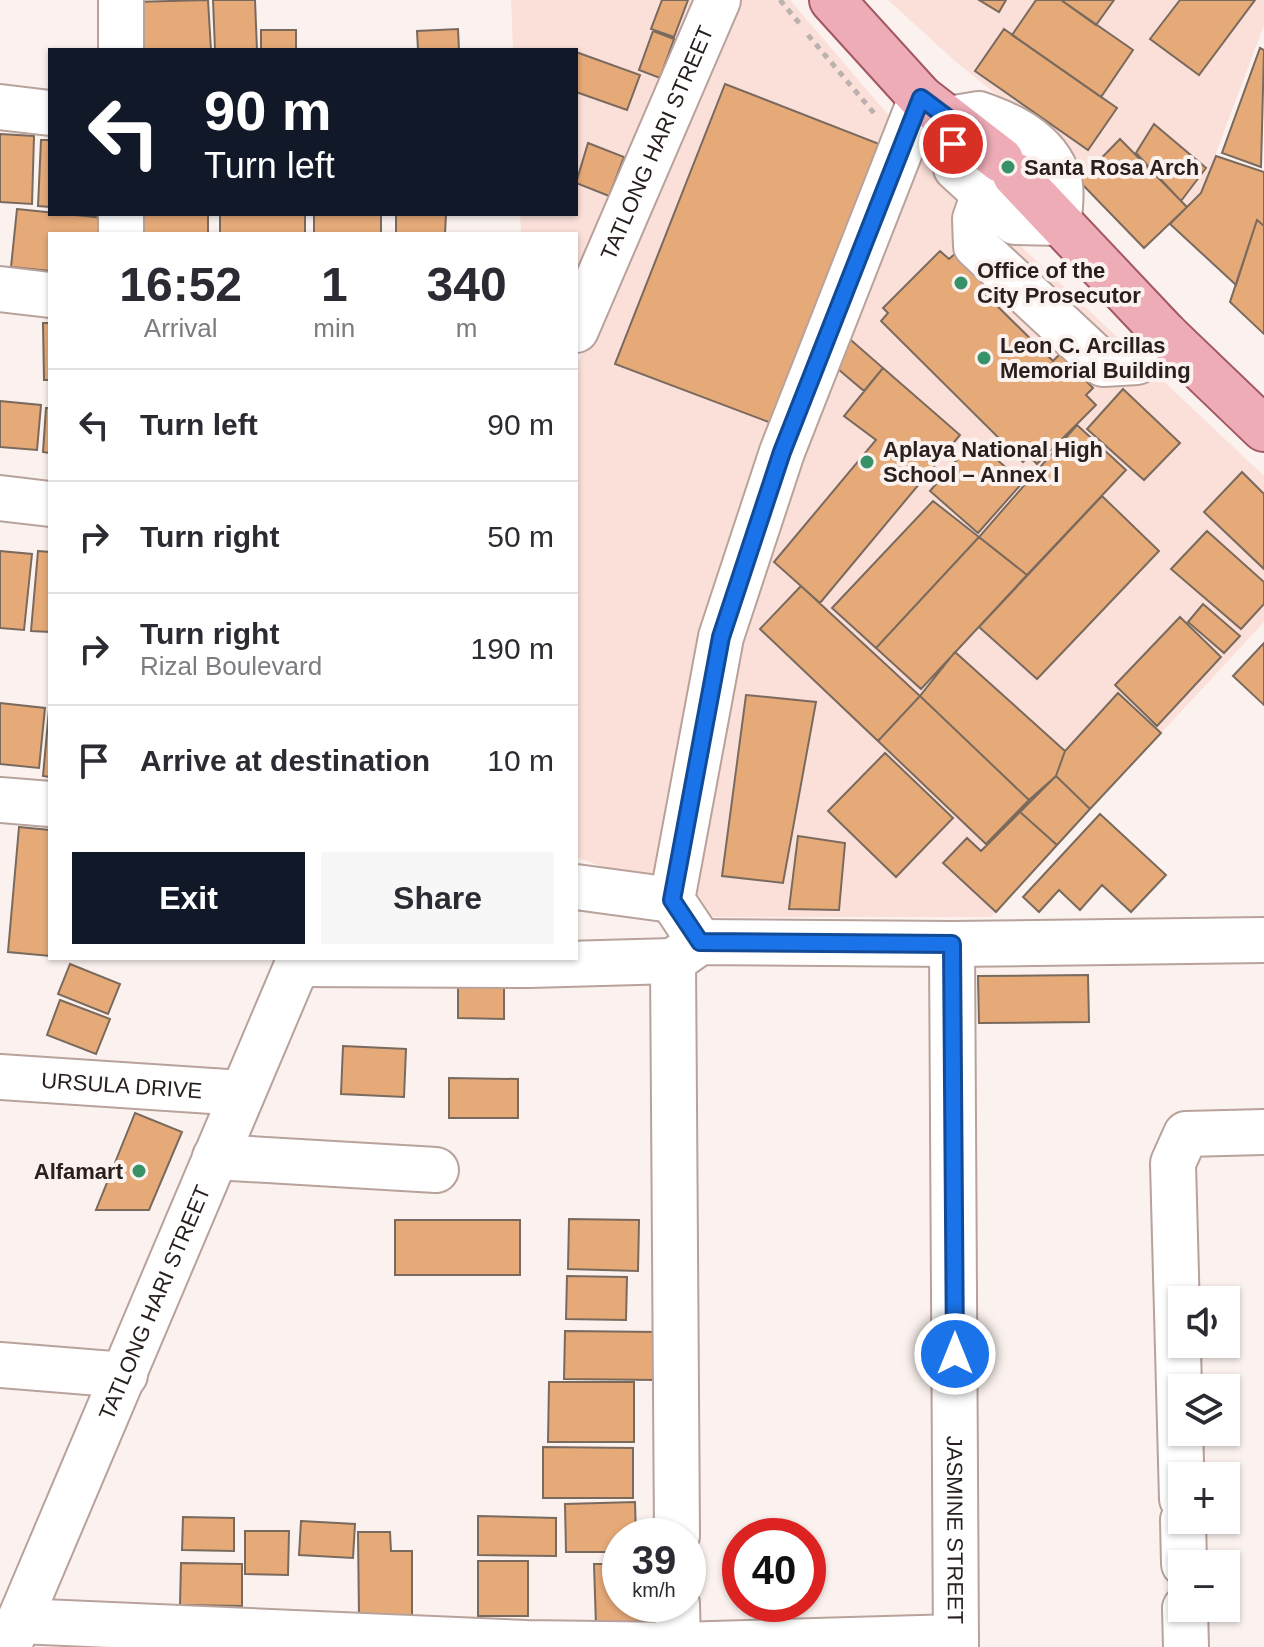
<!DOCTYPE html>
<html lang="en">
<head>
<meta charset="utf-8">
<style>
	:root { --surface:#fff; --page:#f7f7f7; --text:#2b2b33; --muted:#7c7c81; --line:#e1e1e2; --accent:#111827 }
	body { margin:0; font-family:Helvetica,sans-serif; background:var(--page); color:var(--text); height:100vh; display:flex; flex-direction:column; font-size:30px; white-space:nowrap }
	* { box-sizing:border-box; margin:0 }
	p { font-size:26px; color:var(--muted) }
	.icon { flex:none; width:44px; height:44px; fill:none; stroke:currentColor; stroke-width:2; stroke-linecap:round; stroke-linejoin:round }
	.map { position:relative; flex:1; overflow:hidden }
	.drawer { position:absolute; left:48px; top:232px; width:530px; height:728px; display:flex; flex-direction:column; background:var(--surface); border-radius:0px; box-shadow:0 2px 6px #0004 }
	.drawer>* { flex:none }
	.guide { position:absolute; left:48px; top:48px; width:530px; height:168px; border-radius:0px; box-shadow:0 2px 6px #0004; background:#111827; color:#fff; overflow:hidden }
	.tools { position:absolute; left:1168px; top:1286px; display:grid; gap:16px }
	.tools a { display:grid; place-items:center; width:72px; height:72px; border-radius:0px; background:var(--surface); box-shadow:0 2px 6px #0004; font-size:40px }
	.speed { position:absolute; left:602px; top:1518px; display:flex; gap:16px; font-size:40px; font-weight:700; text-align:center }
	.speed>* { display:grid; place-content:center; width:104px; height:104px; border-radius:50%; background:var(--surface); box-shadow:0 2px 6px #0004; line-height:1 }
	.speed small { font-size:20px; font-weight:400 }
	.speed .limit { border:12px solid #d22; background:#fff; color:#111 }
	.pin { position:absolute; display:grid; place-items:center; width:68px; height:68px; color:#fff; margin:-34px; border:4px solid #fff; border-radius:50%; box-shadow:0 2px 8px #0007 }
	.me { position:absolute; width:88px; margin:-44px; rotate:0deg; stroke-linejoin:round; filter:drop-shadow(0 0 6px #0008) }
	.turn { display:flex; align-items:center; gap:28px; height:168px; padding:0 24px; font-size:36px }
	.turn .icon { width:104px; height:104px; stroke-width:2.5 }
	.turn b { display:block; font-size:56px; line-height:68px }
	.eta { display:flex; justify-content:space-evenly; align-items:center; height:136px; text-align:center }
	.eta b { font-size:48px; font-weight:800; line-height:56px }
	.button { display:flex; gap:16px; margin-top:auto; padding:16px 24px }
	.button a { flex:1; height:92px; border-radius:0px; background:var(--accent); color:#fff; font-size:32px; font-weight:800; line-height:92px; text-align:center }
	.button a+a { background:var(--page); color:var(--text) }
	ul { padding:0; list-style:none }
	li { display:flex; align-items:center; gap:24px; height:112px; padding:0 24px; border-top:2px solid var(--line) }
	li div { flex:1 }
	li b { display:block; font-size:30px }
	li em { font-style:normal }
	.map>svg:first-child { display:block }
	.built { fill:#fbe0d9 }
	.building { fill:#e6aa79; stroke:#7a6a5d; stroke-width:2 }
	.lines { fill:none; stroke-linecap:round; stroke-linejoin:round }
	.minor-casing { stroke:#b8a29b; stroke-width:48 }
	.major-casing { stroke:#a25762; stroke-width:48 }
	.path { stroke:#bbb2af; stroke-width:5; stroke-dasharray:6 6; stroke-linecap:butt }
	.minor { stroke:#fff; stroke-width:44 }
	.major { stroke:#eeacb7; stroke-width:44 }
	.route-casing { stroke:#114b97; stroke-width:20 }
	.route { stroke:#1a73e8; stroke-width:14 }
	.poi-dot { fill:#389268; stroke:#fbf2ef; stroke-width:3 }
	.labels { text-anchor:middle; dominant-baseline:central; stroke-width:8; stroke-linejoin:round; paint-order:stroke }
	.street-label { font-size:22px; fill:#29201e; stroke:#fbf2ef }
	.poi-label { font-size:22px; font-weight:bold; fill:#29201e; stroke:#fbf2ef; text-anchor:start }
</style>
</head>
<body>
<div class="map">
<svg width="1264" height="1647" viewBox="0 0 1264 1647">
	<rect width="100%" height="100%" fill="#fbf2ef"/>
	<!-- built -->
	<path class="built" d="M511,0H699L576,300V234H521L520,214H576V50H513Z
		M728,0H790L914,145L1264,476V622L991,917H712L695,901L576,857V368Z
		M888,0H1264V25L1201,193L1144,248L1006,102L956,62Z"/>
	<!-- building -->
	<path class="building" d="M208,0L211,50H135L132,2Z
		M213,0H255L257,50H215Z
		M662,0H688L674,37L651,29Z
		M979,0H1006L999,12Z
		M1036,0H1061L1133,50L1101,97L1012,35Z
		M1061,0H1114L1096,25Z
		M1180,0H1255L1199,75L1150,39Z
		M458,29L459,50H418L417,31Z
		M1004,29L1117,108L1088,150L975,71Z
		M261,30H296V50H261Z
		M653,31L674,39L660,78L639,70Z
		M1260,48L1264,50L1261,167L1222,153Z
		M576,52L640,75L627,110L576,92Z
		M725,84L892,149L782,427L615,364Z
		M1154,124L1206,168L1181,201L1136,153Z
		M0,134L34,136L32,204L0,202Z
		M1120,139L1187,207L1144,248L1079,181Z
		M41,140H50V207L38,206Z
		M588,143L624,157L609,196L576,183Z
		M1216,156L1264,172V226L1257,220L1236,285L1170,224L1201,193Z
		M17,209L104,218L103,234H50V271L11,267Z
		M135,214H208V234H135Z
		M220,214H305V234H220Z
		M314,214H381V234H314Z
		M396,214H446L445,234H396Z
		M1257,220L1264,226V334L1230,302Z
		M940,251L949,259L956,253L987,284L981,290L1053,361L1060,354L1093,388L1086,395L1096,405L1037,464L1029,456L1023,462L881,321L888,313L883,308Z
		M43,323H50V380H44Z
		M844,334L883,368L864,391L832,364Z
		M883,368L960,435L820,603L774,562L876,440L844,416Z
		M1123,389L1180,443L1144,480L1087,429Z
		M0,401L41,405L37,450L0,447Z
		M46,408H50V453L43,452Z
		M1077,425L1126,470L1027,575L979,537Z
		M974,440L1023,482L978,533L930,491Z
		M1242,472L1264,494V569L1204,512Z
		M1102,496L1159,551L1037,679L979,627Z
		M933,501L979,537L876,648L832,608Z
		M1207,531L1264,582V604L1241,629L1171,569Z
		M979,537L1027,575L921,689L876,648Z
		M0,551L32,554L24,630L0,628Z
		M38,551L50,552V632L31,631Z
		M801,586L920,696L878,741L760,629Z
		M1203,604L1240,636L1224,653L1188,622Z
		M1180,617L1221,657L1157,726L1115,685Z
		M1264,643V705L1233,676Z
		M955,652L1065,751L1056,776L1029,800L920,696Z
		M1118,693L1161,733L1090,809L1056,776L1065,751Z
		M746,695L816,702L783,883L722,876Z
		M920,696L1029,800L986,844L878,741Z
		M50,699V777L43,776Z
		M0,703L45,708L39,768L0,764Z
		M885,753L953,818L896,877L828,811Z
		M1056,776L1090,809L1057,845L1020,812Z
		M1020,812L1057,845L996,912L943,863L967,838L981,851Z
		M1100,814L1166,875L1131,912L1102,885L1080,910L1059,890L1039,912L1023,897Z
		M19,827L50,830V956L8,952Z
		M798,836L845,843L839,910L789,909Z
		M70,964L120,984L108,1014L58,994Z
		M458,970H504V1019L458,1018Z
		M1088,975L1089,1022L979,1023L978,976Z
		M60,1000L110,1019L96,1054L47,1035Z
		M343,1046L406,1049L404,1097L341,1094Z
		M449,1078L518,1079V1118H449Z
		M135,1113L182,1132L149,1210H96Z
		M569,1219L639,1220L638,1271L568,1269Z
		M395,1220H520V1275H395Z
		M567,1276L627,1277L626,1320L566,1319Z
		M565,1331L659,1332L658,1380L564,1379Z
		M549,1382H634V1442H548Z
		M543,1447L633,1448V1498H543Z
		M635,1502L636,1536H620V1552H566L565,1504Z
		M478,1516L556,1518V1556L478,1555Z
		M183,1517L234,1518V1551L182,1550Z
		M301,1521L355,1524L353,1558L299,1555Z
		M245,1531H289L288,1575L245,1574Z
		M358,1532H390L391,1551H412V1618L359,1617Z
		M478,1561H528V1616H478Z
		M181,1563L242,1564V1606L180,1605Z
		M594,1564H620V1604H650L651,1625L596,1626Z"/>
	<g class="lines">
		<!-- minor casing -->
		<g class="minor-casing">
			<g id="minor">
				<path d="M121,50V0"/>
				<path d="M0,107L50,113"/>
				<path d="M979,114C1014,126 1052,145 1060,185C1062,197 1059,211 1059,223L1015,222L956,168L949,119Z"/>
				<path d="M984,193L975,219L976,246L1103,364L1137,362L1166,335"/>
				<path d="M121,214V234"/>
				<path d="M0,289L50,295"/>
				<path id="s1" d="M576,330L718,0"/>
				<path d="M0,498L50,504"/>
				<path d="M0,800L50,804"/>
				<path d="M576,887L672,900"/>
				<path d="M700,942L672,900L721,637L782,452L921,98"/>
				<path id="s2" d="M952,944L956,1647"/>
				<path d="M297,964L530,965L673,961"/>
				<path id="s3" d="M0,1077L242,1093"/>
				<path d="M215,1157L436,1170"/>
				<path d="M0,1365L125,1375"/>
				<path d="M1182,1499L1173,1163L1186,1134L1264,1132"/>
				<path d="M1183,1520L1184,1564"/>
				<path d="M677,1536L673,961L700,942L952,944L1264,940"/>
				<path d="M677,1604L678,1647"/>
				<path d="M1185,1608L1186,1647"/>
				<path d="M19,1621L526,1643L678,1645L956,1637"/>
				<path id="s4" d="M9,1645L300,958"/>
			</g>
		</g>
		<!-- major casing -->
		<g class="major-casing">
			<path id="major" d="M832,0L921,98L1001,160
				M1015,175L1166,335L1264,429"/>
		</g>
		<!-- path -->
		<path class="path" d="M780,0L800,24
			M808,35L874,113"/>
		<!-- minor -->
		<use href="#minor" class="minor"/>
		<!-- major -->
		<use href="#major" class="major"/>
	</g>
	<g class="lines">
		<!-- route casing -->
		<g class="route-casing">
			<path id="route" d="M953,144L949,119L921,98L782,452L721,637L672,900L700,942L952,944L955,1354"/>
		</g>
		<!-- route -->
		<use href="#route" class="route"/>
	</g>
	<!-- markers -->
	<g class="poi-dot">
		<circle cx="1008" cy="167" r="8"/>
		<circle cx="961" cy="283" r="8"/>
		<circle cx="984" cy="358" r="8"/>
		<circle cx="867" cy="462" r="8"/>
		<circle cx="139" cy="1171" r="8"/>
	</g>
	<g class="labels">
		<!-- street labels -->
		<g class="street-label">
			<text stroke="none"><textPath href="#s1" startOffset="204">TATLONG HARI STREET</textPath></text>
			<text stroke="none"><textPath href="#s3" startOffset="122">URSULA DRIVE</textPath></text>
			<text stroke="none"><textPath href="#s4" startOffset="372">TATLONG HARI STREET</textPath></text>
			<text stroke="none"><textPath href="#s2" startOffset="586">JASMINE STREET</textPath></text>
		</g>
		<!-- poi labels -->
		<g class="poi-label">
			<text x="1024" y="167">Santa Rosa Arch</text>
			<text x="977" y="270">Office of the<tspan x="977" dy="25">City Prosecutor</tspan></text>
			<text x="1000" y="345">Leon C. Arcillas<tspan x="1000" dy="25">Memorial Building</tspan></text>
			<text x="883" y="449">Aplaya National High<tspan x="883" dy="25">School – Annex I</tspan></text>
			<text x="123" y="1171" text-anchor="end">Alfamart</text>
		</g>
	</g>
</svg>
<div class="tools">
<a><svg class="icon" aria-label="sound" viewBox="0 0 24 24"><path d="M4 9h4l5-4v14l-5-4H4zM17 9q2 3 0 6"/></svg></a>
<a><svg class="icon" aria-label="layers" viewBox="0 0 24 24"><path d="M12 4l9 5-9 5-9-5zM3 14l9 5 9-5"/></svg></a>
<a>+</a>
<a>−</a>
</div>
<div class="speed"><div>39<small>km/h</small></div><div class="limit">40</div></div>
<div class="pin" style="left:953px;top:144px;background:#d93025"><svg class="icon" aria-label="arrive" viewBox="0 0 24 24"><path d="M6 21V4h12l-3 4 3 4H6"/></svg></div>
<svg class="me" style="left:955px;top:1354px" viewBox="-20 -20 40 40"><circle r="17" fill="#1a73e8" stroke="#fff" stroke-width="3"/><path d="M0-11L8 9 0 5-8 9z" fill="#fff"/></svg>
<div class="guide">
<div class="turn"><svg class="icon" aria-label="left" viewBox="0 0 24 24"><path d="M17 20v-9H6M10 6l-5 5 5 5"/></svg><div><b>90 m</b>Turn left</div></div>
</div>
<section class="drawer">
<div class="eta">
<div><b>16:52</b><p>Arrival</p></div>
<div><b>1</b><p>min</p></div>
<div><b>340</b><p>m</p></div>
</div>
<ul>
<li><svg class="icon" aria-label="left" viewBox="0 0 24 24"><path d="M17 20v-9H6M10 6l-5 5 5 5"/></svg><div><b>Turn left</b></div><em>90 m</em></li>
<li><svg class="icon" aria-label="right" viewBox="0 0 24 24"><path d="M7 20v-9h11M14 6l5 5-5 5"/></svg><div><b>Turn right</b></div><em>50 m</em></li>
<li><svg class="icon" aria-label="right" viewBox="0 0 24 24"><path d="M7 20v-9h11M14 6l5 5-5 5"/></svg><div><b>Turn right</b><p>Rizal Boulevard</p></div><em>190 m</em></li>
<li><svg class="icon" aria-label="arrive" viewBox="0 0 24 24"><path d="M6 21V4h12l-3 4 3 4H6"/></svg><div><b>Arrive at destination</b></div><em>10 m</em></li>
</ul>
<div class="button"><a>Exit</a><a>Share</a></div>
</section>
</div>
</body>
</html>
